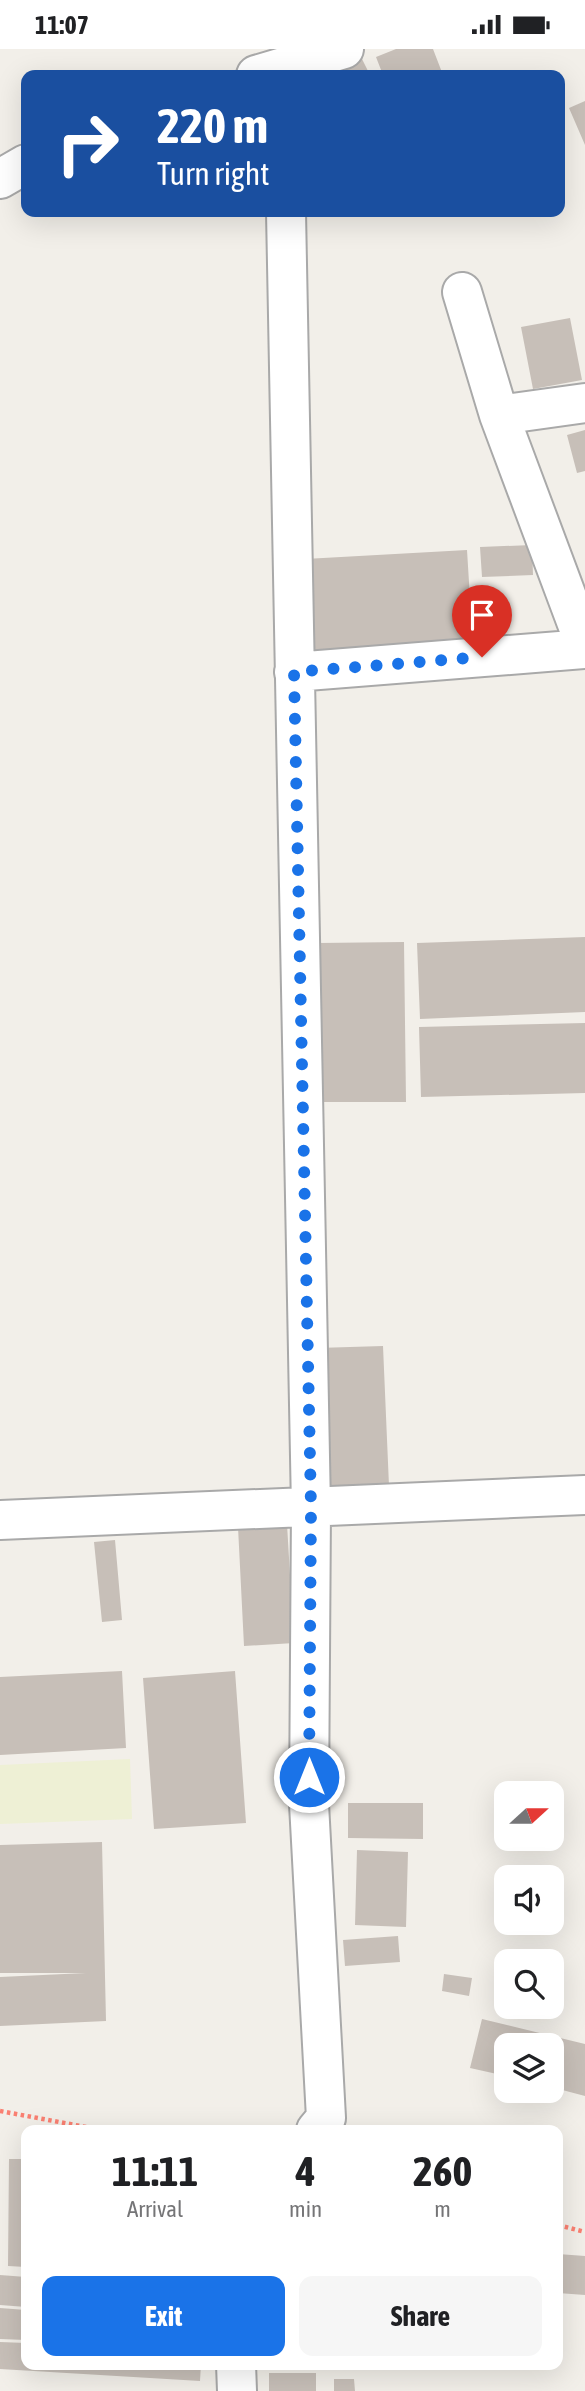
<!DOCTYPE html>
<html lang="en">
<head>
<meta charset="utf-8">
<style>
	:root { --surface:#fff; --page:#f6f6f6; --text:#202124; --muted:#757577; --accent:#1a73e8 }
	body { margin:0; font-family:"Asap Condensed",sans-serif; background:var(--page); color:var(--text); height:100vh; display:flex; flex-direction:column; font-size:26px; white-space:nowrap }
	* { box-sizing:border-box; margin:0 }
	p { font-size:23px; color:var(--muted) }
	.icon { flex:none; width:38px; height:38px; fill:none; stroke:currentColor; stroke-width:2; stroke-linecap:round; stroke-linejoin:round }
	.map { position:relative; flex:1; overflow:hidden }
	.sheet { position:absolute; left:21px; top:2076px; width:542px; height:245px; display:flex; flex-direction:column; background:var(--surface); border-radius:14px; box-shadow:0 7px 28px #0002 }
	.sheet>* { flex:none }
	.banner { position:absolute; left:21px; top:21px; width:544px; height:147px; border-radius:14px; box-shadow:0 7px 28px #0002; background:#1a4fa0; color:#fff; overflow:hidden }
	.needle { width:46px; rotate:69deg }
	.fabs { position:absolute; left:494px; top:1732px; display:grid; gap:14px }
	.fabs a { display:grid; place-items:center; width:70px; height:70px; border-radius:14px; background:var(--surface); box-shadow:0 7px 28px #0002; font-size:35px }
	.pin { position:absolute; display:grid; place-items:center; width:60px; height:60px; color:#fff; margin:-72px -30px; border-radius:50% 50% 50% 0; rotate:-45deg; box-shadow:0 0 7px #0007 }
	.pin .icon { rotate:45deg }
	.me { position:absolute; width:77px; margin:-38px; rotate:0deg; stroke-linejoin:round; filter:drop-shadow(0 0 5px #0008) }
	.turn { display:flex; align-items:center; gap:24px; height:147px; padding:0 21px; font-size:32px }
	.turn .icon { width:91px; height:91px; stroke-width:2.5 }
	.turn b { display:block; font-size:49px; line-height:60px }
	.eta { display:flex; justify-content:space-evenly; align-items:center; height:119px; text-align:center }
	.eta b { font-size:42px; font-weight:700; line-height:49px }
	.action { display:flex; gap:14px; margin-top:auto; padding:14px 21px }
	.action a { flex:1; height:80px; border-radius:14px; background:var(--accent); color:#fff; font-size:28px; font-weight:700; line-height:80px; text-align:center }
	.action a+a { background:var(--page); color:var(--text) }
	.status { display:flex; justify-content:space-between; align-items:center; height:49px; padding:0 35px; background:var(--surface); direction:ltr }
	.status svg { height:19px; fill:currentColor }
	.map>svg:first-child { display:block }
	.farmland { fill:#eef0d5 }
	.building { fill:#c7bfb8 }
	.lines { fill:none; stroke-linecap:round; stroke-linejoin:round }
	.minor-casing { stroke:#a9a9a9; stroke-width:42 }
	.path { stroke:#fa8072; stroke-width:4.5; stroke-dasharray:3.5 3.5; stroke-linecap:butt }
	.minor { stroke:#fff; stroke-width:38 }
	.route { stroke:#1a73e8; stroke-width:12; stroke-dasharray:0 21.6 }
</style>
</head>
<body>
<div class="status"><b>11:07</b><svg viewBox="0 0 49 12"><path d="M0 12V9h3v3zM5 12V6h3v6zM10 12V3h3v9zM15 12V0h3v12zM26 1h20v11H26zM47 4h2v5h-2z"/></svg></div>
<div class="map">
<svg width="585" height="2342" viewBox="0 0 585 2342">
	<rect width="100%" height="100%" fill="#f2efe9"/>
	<!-- farmland -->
	<path class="farmland" d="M130,1710L132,1770L0,1775V1716Z"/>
	<!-- building -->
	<path class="building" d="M396,0H433L443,26H383L376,8Z
		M360,6L370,26H319Z
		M585,52V96L569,59Z
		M570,269L582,331L533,340L521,278Z
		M585,381V422L577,424L567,386Z
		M532,496L533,526L482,528L480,498Z
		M467,501L473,598L311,607L305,510Z
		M585,888V963L420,970L417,894Z
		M404,893L406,1053H319L318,894Z
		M585,974V1044L421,1048L419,978Z
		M383,1297L389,1437L322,1439L317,1299Z
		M287,1475L294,1594L244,1597L238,1478Z
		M115,1491L122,1571L102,1573L94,1493Z
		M122,1622L126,1699L0,1706V1628Z
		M235,1622L246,1774L154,1780L143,1629Z
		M348,1754H423V1790L348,1789Z
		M102,1793L106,1972L0,1977V1928L86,1924H0V1796Z
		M357,1801L408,1803L406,1878L355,1876Z
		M398,1887L400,1913L345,1917L343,1891Z
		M444,1925L472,1929L469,1947L442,1942Z
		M482,1970L585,1995V2047L551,2038V1997H506V2027L470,2019Z
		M9,2110H26V2218L8,2217Z
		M558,2205L585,2207V2246L558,2244Z
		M0,2226L26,2228V2258L0,2256Z
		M0,2259L26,2261V2291L0,2290Z
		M0,2293L26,2294V2315H201L200,2332L0,2320Z
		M266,2315H320L319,2320L266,2319Z
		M269,2324H316V2342H269Z
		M334,2330H354L355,2342H334Z"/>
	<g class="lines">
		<!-- minor casing -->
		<g class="minor-casing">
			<path id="minor" d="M256,26L344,0
				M0,130L26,115
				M286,163L311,1459L309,1755L326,2069L316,2081
				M462,243L499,366L585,596
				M499,366L585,354
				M294,623L585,600
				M0,1471L585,1446
				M236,2315L237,2342"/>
		</g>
		<!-- path -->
		<path class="path" d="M0,2062L102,2081
			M558,2176L585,2183"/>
		<!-- minor -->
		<use href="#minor" class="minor"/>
	</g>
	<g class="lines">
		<!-- route -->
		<path class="route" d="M309,1728L311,1459L294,623L482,608"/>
	</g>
</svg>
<div class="fabs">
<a><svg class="needle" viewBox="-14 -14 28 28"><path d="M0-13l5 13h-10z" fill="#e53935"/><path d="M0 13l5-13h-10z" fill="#757577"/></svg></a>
<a><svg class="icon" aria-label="sound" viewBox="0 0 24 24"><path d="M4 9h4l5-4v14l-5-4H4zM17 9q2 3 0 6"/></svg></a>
<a><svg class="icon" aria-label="search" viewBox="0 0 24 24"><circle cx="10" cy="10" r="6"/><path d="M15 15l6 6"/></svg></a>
<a><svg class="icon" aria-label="layers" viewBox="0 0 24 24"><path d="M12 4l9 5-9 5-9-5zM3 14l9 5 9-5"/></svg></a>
</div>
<div class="pin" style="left:482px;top:608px;background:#d93025"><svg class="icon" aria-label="arrive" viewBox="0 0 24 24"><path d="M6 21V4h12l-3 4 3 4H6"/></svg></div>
<svg class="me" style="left:309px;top:1728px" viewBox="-20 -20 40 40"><circle r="17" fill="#1a73e8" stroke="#fff" stroke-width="3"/><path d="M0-11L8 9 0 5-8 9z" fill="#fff"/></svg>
<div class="banner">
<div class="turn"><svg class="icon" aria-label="right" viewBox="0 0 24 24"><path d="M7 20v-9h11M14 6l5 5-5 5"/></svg><div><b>220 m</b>Turn right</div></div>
</div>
<section class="sheet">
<div class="eta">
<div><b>11:11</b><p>Arrival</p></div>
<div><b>4</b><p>min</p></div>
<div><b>260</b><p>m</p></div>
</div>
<div class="action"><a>Exit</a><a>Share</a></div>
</section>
</div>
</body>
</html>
